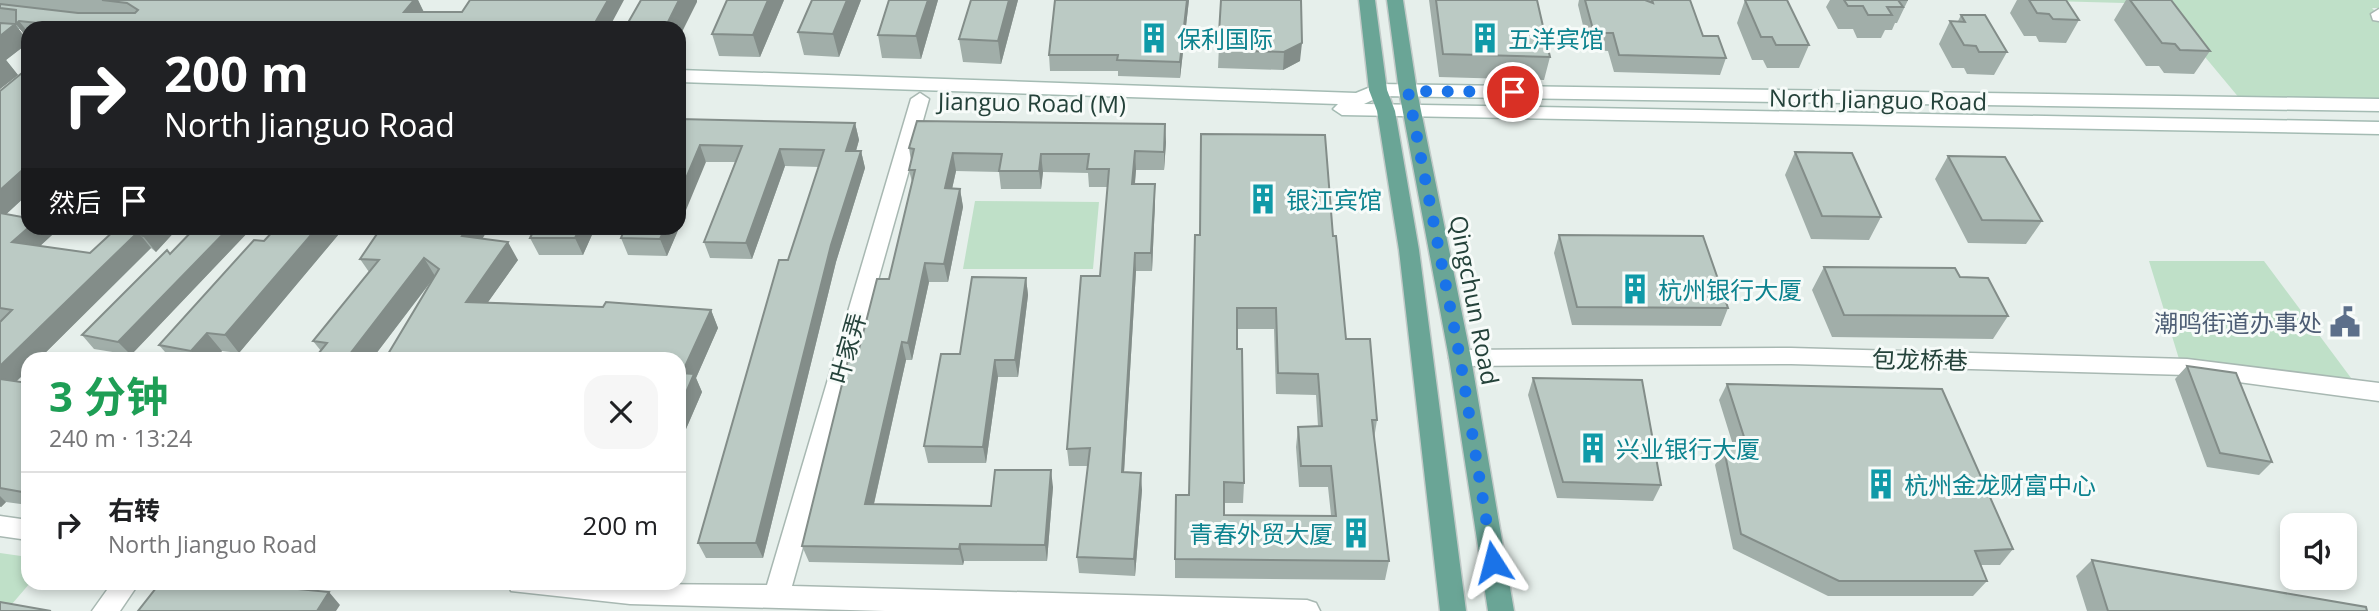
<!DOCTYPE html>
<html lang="zh">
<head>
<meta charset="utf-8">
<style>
	:root { --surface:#fff; --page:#f6f6f6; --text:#202124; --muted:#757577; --line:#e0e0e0 }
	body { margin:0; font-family:"Open Sans","Noto Sans SC",sans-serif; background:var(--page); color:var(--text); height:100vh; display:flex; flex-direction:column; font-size:26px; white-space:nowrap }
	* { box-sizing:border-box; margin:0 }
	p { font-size:23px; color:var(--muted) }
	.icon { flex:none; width:38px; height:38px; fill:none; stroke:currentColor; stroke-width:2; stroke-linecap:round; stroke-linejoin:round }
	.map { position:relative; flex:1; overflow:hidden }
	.panel { position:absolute; left:21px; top:352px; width:665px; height:238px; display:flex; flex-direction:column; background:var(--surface); border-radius:21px; box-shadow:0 4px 10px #0003 }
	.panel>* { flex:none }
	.top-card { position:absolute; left:21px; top:21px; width:665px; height:214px; border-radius:21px; box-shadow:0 4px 10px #0003; background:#202124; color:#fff; overflow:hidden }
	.tools { position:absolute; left:2280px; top:513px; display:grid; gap:14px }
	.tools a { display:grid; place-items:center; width:77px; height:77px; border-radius:14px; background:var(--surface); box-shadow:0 4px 10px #0003; font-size:35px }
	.pin { position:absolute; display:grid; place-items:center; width:60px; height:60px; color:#fff; margin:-30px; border:4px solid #fff; border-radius:50%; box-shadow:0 2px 7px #0007 }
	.me { position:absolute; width:77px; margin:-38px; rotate:351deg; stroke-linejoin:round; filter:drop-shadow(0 0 5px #0008) }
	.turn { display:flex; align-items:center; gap:24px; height:147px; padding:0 28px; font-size:32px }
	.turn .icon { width:91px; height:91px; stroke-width:2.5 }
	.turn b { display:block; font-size:49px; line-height:60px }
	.then { display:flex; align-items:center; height:66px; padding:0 28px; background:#0003; gap:14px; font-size:26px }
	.round { display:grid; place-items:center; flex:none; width:74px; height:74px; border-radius:21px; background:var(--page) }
	.summary { display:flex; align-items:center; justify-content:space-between; height:119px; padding:0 28px }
	h1 { font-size:42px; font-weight:700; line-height:52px; color:#1e9e55 }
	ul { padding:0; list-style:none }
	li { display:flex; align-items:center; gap:21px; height:105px; padding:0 28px; border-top:2px solid var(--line) }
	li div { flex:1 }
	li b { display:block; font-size:26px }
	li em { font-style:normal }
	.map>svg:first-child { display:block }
	.green { fill:#bfe0c8 }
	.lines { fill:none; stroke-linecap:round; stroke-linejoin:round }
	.street-casing { stroke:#a8b8b2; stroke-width:3 }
	.secondary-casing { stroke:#a4bbb3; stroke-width:3 }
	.primary-casing { stroke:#c2cac8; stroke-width:3 }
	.street { fill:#fff; fill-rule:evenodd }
	.secondary { fill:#fff; fill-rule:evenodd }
	.primary { fill:#6aa596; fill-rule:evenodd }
	.wall { fill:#a1aea9; fill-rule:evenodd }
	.shaded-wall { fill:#838d89 }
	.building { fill:#bbcac4; stroke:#838d89; stroke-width:2; fill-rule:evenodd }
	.route { stroke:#1a73e8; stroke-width:12; stroke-dasharray:0 21.6 }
	.labels { text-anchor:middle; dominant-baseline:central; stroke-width:6; stroke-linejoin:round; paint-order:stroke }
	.culture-label { font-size:24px; fill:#0d838f; stroke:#f7fbf9; text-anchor:start }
	.street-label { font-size:24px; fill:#24423a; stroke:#f7fbf9 }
	.service-label { font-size:24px; fill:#4e5e75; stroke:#f7fbf9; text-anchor:end }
</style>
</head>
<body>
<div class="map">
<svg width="2379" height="611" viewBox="0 0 2379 611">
	<rect width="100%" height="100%" fill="#e6efeb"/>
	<!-- green -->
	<path class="green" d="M2014,0H2379V8H2372L2379,16V105H2245L2161,4Z
		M975,201L1099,202L1093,269H963Z
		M2149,261H2264L2354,382L2179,359Z
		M0,553L28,557L30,583L6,611H0Z"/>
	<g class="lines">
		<!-- street casing -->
		<g class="street-casing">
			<path id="street" d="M2379,9V21L2373,20L2371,14Z
				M920,93L929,99L792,586L1307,600L1316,603L1320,611H885L630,604L511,591L508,583L767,585L911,99Z
				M1791,348L2187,359L2379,383V401L2187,375L1791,364L1460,366L1452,364L1449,358L1452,352L1460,350Z
				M0,516L28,520V540L0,536Z
				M112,583H139L120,611H92Z"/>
		</g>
		<!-- secondary casing -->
		<g class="secondary-casing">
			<path id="secondary" d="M0,27L28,30V40L0,37Z
				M679,70L1356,93L1378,84L2379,99V111L1381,96L1364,104L2379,122V134L1342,115L1333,109L1338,104L679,82Z"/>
		</g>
		<!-- primary casing -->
		<g class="primary-casing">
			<path id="primary" d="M1359,0H1375L1387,90L1395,111L1419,250L1466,611H1440L1399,250L1377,111L1369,90Z
				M1387,0H1403L1417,91L1471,358L1514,611H1488L1449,358L1399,91Z"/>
		</g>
		<!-- street -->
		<use href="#street" class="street"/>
		<!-- secondary -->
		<use href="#secondary" class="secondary"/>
		<!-- primary -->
		<use href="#primary" class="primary"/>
	</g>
	<!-- wall -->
	<path class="wall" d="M0,0H418L424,12L609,28H28V39L18,27H17L28,41V43L6,60L18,75L0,89Z
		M784,0L760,57L719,56L712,34Z
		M861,0L839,57L804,55L798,32Z
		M889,0H938L921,59L882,58L878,35Z
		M971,0H1018L1001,64L963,62L959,39Z
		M1189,0L1180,78L1118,76V71H1050L1049,55Z
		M1221,0L1300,61L1283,70L1218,68Z
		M1429,0H1537L1550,57L1544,80L1439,77Z
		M1579,0H1690L1703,36L1726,58L1720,75L1614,72L1608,51L1589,50L1578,5Z
		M1745,0L1809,45L1799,68H1767L1763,60H1752L1737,23Z
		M1830,0H1908L1897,23H1895L1892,30H1885L1881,38H1857L1853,29H1838L1826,7Z
		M2017,0H2066L2079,20L2066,43L2039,42L2036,36H2024L2010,13Z
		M2126,0H2171L2210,51L2194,74L2164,73L2159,66H2146L2114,20Z
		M1961,15L2007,52L1994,75L1967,74L1964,68H1952L1939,44L1950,21H1958Z
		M28,68V194L6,214L28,228H45L52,235L40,246L90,253L117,228H178L156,252L151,248L16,382L28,383V505L6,502L1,507H0V91Z
		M679,119L855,123L859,140L856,151H861L865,168L836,262L763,558H706L698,543L819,167L785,166L752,259L710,258L704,242L735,162H706Z
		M1166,142L1164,170H1136L1135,184H1155V202L1152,271H1136L1124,472L1142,490L1135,576L1079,573L1077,557L1088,466H1069L1067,449L1100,276L1108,187H1089L1088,173L1043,172L1041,189H1001L999,172L956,171L952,189H960L963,207L948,282H929L912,360H906L874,504L991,506L1053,487L1047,561H964L963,565L809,562L802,546L858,353L889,279L912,182L909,170L911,161L909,148Z
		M1795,152L1881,217L1869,240L1811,239L1785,175Z
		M1948,156L2042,221L2026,244L1968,243L1935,179Z
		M68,228H98L94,231Z
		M195,228H252L131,355L94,349L82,335L170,254Z
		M344,228L239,353L222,351L215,359H171L159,345L264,241Z
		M381,228H489L482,238L518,260L488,302L603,307L711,310L718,328L696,378L702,392L686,429L679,428V359H385L433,279L372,359H314L321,351L313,341L369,272L360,259Z
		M535,228H595L583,255H539L530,238Z
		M679,228L667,256L628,255L621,238Z
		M1195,235L1333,236L1346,339L1377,420L1374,439L1389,561L1385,580L1175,578V559L1189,495ZM1237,329H1274L1276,394L1316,395L1318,426L1298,427L1296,447L1299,487H1328L1331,515H1224V503H1243L1244,483Z
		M1559,235L1728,308L1721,326L1572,325L1554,253Z
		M1824,267L1960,277L2008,316L1993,339L1832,337L1812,290Z
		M1026,278L1028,295L1018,377H998L986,463H928L924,446L960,354Z
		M2187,366L2272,462L2259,475L2207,467L2175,379Z
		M1533,378L1661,485L1653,501L1557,498L1528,395Z
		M1727,384L2013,549L2000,565H1981L1987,581L1973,596H1828L1733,549L1715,465L1724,449L1733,445L1719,400Z
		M2092,560L2367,611H2087L2076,576Z"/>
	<!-- shaded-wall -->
	<path class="shaded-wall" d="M414,0H418L425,15L404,12Z
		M608,0H624L609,28H592Z
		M679,0H697V2L679,38V28H665Z
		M768,0H784L760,57L753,35Z
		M847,0H861L839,57L833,34Z
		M928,0H938L921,59L916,36Z
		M1009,0H1018L1001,64L998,41Z
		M1187,0H1189L1180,78V62Z
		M19,21L28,32V39L16,24Z
		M15,24L28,41V43L6,60L18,75L0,89V36Z
		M1302,43L1300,61L1283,70L1284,52Z
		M855,123L859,140L851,168L846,151Z
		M1165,124L1166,142L1164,170V152Z
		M700,145L706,162L679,227V195Z
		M780,149L785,166L752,259L746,243Z
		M861,151L865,168L836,262L763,558L756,543L831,245Z
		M1135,151L1136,170L1133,202L1132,184Z
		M953,153L956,171L948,207L945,188Z
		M1041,154L1043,172L1041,189L1039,171Z
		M28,165V194L0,220V190Z
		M1155,184V202L1152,271L1151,253Z
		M960,189L963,207L948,282L944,264Z
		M28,228H45L52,235L27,258L12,242Z
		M151,228H178L156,252L143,236Z
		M229,228H252L131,355L118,342Z
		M317,228H344L239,353L225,335Z
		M468,228H489L473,254L462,236Z
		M580,228H595L583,255L575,238Z
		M665,228H679L667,256L660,239Z
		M138,232L151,248L39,359H28V370L4,393L0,389V366Z
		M508,242L518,260L476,319L466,302Z
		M1135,253L1136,271L1123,489L1122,472Z
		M424,258L435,276L372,359H346Z
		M925,263L929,282L912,360L908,343Z
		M1026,278L1028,295L1018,377L1015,360Z
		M711,310L718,328L696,378L702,392L686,429L679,414L682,373Z
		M207,333L222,351L215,359H198L191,351Z
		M902,342L906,360L870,521L865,504Z
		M995,360L998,377L986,463L983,447Z
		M1051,470L1053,487L1047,561L1045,545Z
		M1141,473L1142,490L1135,576L1134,559Z
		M0,496L6,502L1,507L0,506Z
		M960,544L964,561L963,565L959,549Z
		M329,592L340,605L336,611H317Z"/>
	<!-- building -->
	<path class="building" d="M102,0H414L404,12H462L470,0H608L592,28H87L19,21L16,24V10L0,8V4L78,13H135L138,10L127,3Z
		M641,0H679L665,28H625Z
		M727,0H768L753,35L712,34Z
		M812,0H847L833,34L798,32Z
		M889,0H928L916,36L878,35Z
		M971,0H1009L998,41L959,39Z
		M1055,0H1187L1180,62L1117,60L1118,55H1049Z
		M1221,0H1301L1302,43L1284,52L1218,50Z
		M1436,0H1537L1550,57L1443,54Z
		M1585,0H1645L1653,3L1652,0H1690L1703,36H1718L1726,58L1619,55L1613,33H1594Z
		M1745,0H1787L1809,45H1776L1772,37H1761Z
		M1844,0H1908H1898L1903,7H1887L1892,15H1868L1863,6H1848Z
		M2029,0H2066L2079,20L2053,19L2049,14L2037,13Z
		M2130,0H2171L2210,51L2180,50L2175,44L2162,43Z
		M1961,15H1985L2007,52H1979L1976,46L1964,45L1950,21L1965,22Z
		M0,23L15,24L0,36Z
		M28,68V165L0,190V91Z
		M679,119L855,123L846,151H861L831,245L756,543H698L779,260H788L824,150L780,149L746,243L704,242L742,146L700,145L679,195Z
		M917,121L1165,124L1164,152L1135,151L1132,184H1155L1151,253H1135L1122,472L1141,473L1134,559L1077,557L1090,448L1067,449L1081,276H1100L1109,169H1087L1089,154H1041L1039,171H999L1002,154L953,153L945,188L960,189L944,264L925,263L908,343L902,342L865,504L991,506L995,470H1051L1045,545L960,544L959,549L802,546L850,352L858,353L877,279H889L915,170H909L914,149L909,148Z
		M1201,134L1325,135L1333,236H1336L1346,339H1370L1377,420H1372L1389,561L1175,559L1176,495H1189L1195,235H1200ZM1237,308H1276L1278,373L1318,374L1322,426L1298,427L1301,466H1331L1336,516L1224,515V482L1244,483L1242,349H1237Z
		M1795,152L1852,153L1881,217L1822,216Z
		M1948,156L2005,157L2042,221L1982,220Z
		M0,213L28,218V228L12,242L90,253L117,228H151L143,236L138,232L0,366V322L12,310L0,308Z
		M195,228H229L118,342L82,335L167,250L170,254Z
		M276,228H317L225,335L207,333L191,351L159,345L254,240L264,241Z
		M381,228H468L462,236L508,242L466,302L603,307L606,302L711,310L682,373L694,374L679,409V359H385L439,269L424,258L346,359H314L327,343L313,341L379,260L360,259Z
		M535,228H580L575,238H530Z
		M625,228H665L660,239L621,238Z
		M1559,235L1703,236L1728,308L1577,307Z
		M1824,267L1955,268L1960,277L1988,278L2008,316L1844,315Z
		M972,277L1026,278L1015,360H995L983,447L924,446L941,354H960Z
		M2187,366L2236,373L2272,462L2220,453Z
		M1533,378L1642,380L1661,485L1563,482Z
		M0,379L28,383V493L0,488Z
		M1727,384L1942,389L2013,549L1975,551L1987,581H1839L1741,534L1724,449L1745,440Z
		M2092,560L2366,607L2367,611H2108Z
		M160,583H203L230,587L233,583H235L329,592L317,611H138Z
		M0,602L51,611H0Z"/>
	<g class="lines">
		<!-- route -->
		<path class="route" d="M1493,562L1460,358L1408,91L1513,92"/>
	</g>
	<!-- icons -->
	<defs>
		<g id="building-bare" transform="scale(2.415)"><path d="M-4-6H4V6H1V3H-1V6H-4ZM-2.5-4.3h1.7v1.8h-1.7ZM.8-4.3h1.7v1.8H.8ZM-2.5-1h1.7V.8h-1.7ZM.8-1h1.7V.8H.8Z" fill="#0f9aa8" stroke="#f7fbf9" stroke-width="2.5" paint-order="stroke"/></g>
		<g id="civic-bare" transform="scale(2.415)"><path d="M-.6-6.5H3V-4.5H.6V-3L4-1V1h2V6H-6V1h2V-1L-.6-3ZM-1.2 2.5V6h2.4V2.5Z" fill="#5c6f8a" stroke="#f7fbf9" stroke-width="2.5" paint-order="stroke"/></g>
	</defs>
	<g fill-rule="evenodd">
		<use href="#building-bare" x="1154" y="38"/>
		<use href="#building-bare" x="1485" y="38"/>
		<use href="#building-bare" x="1263" y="199"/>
		<use href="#building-bare" x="1635" y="289"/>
		<use href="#civic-bare" x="2345" y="322"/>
		<use href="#building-bare" x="1593" y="448"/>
		<use href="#building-bare" x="1881" y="484"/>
		<use href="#building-bare" x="1356" y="533"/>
	</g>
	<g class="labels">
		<!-- culture labels -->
		<g class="culture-label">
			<text x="1177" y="38">保利国际</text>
			<text x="1508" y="38">五洋宾馆</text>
			<text x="1286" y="199">银江宾馆</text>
			<text x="1658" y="289">杭州银行大厦</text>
			<text x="1616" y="448">兴业银行大厦</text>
			<text x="1904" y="484">杭州金龙财富中心</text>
			<text x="1333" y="533" text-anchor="end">青春外贸大厦</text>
		</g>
		<!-- street labels -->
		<g class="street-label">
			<text transform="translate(1878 99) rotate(1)">North Jianguo Road</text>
			<text transform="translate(1032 102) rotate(1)">Jianguo Road (M)</text>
			<text transform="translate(1475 300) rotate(79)">Qingchun Road</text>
			<text transform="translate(847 348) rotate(-74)">叶家弄</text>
			<text transform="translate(1920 359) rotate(1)">包龙桥巷</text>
		</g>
		<!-- service labels -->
		<g class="service-label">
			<text x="2322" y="322">潮鸣街道办事处</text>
		</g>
	</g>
</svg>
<div class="tools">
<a><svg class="icon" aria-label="sound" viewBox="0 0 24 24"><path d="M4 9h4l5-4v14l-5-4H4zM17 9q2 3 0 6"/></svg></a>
</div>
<div class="pin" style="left:1513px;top:92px;background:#d93025"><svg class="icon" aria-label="arrive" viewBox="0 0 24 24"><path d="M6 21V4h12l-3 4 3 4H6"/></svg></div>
<svg class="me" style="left:1493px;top:562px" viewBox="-20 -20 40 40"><path d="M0-17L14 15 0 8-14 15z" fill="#1a73e8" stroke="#fff" stroke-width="4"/></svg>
<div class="top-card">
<div class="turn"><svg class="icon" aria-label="right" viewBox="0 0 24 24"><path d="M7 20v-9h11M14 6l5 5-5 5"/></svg><div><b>200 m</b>North Jianguo Road</div></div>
<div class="then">然后<svg class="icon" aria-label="arrive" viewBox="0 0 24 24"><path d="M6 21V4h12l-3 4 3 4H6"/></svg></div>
</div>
<section class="panel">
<div class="summary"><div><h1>3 分钟</h1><p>240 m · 13:24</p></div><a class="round"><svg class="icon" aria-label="close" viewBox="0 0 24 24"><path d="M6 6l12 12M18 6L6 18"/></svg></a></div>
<ul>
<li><svg class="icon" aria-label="right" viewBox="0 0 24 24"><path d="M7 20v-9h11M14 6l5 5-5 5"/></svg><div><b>右转</b><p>North Jianguo Road</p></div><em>200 m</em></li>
</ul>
</section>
</div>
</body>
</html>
